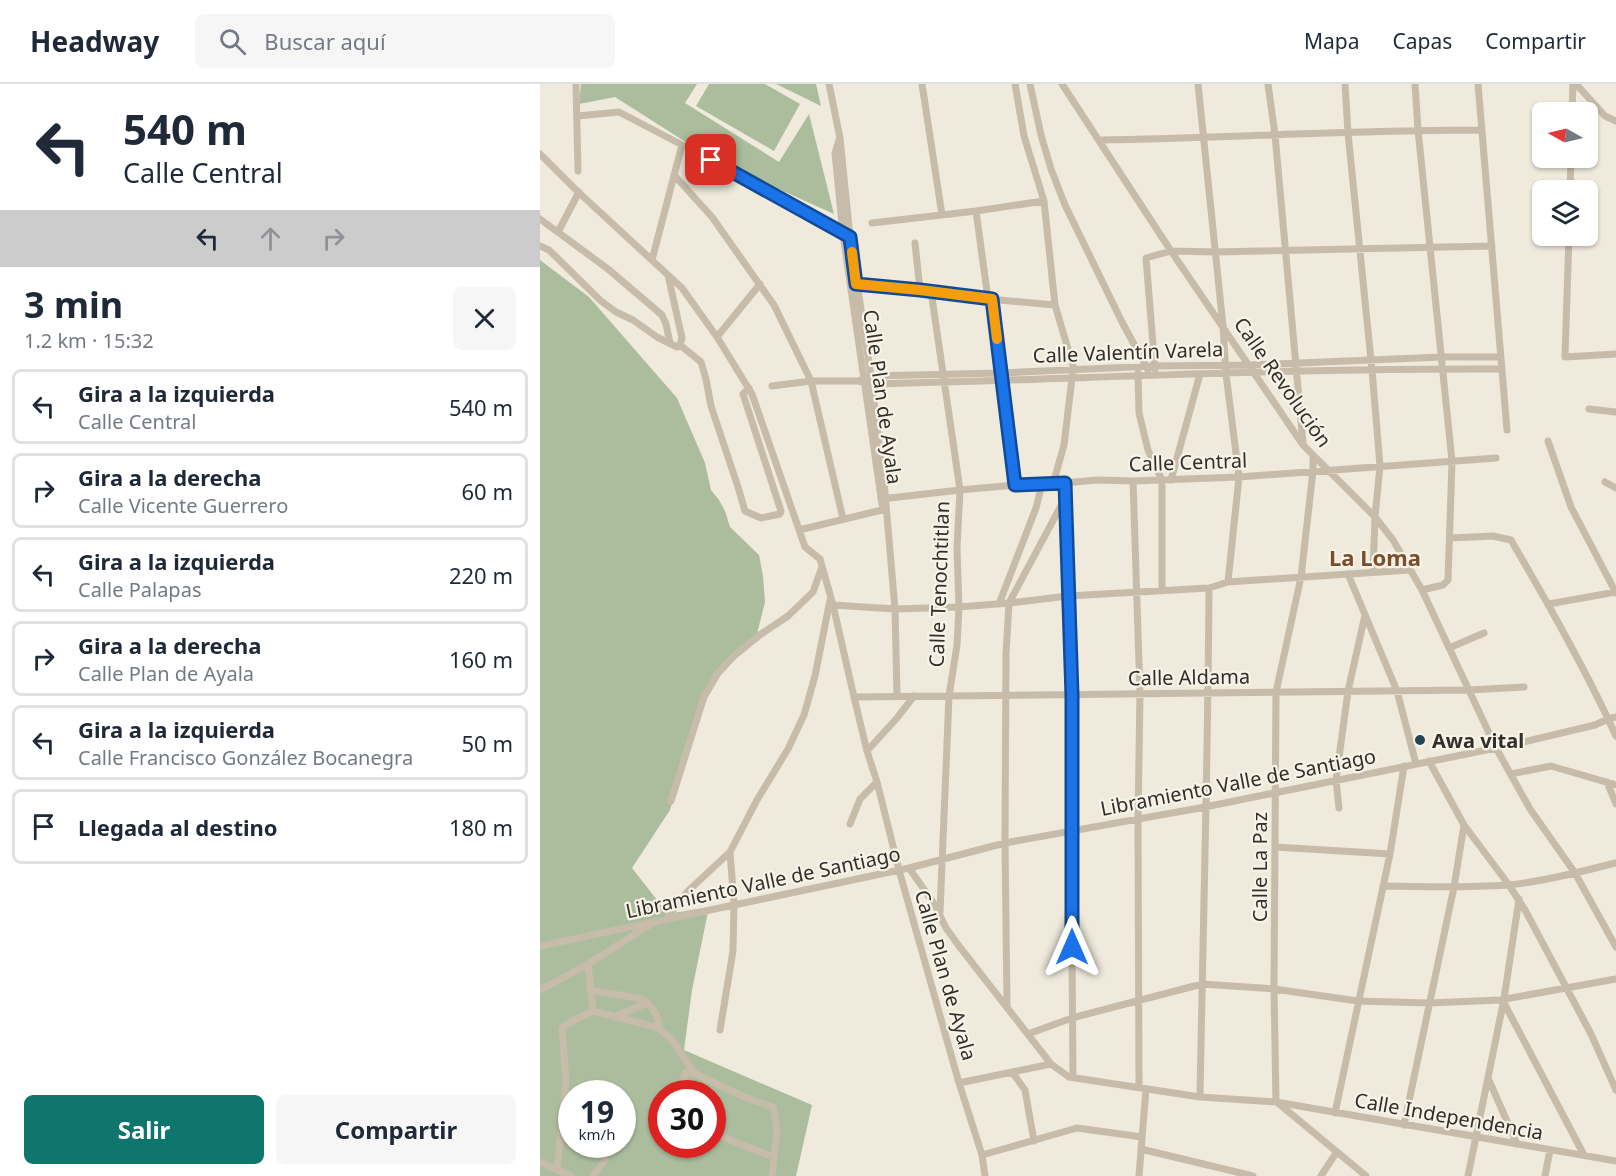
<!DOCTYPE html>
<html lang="es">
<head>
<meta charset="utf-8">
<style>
	:root { --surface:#fff; --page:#f6f6f7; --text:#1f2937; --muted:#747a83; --line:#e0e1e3; --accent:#0f766e }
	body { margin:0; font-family:"Noto Sans",sans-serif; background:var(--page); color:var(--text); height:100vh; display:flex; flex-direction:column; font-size:22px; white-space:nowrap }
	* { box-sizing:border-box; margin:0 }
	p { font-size:20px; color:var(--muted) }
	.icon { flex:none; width:33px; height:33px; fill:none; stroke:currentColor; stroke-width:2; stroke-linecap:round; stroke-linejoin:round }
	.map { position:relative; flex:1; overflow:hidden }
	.panel { display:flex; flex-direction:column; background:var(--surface); width:540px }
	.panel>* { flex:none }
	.top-card { background:#fff; color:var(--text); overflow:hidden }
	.needle { width:39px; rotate:278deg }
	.buttons { position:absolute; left:992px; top:18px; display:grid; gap:12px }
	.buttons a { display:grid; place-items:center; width:66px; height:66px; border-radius:9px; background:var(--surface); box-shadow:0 2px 4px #0004; font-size:30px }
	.speed { position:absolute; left:18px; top:996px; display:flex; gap:12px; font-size:30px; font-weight:700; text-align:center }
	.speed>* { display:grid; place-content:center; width:78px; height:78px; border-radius:50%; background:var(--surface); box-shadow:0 2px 4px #0004; line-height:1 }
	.speed small { font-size:15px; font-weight:400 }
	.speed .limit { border:9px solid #d22; background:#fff; color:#111 }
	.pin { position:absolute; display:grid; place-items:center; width:51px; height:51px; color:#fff; margin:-26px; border-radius:12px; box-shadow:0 3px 9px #0006 }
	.me { position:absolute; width:66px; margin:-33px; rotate:0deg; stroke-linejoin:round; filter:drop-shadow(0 0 4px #0008) }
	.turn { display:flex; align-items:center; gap:21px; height:126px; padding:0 24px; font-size:27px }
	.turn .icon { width:78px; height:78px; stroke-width:2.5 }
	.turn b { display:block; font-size:42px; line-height:51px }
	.lanes { display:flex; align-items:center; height:57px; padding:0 24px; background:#0003; justify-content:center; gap:30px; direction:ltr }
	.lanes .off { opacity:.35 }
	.round { display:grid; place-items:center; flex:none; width:63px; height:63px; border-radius:9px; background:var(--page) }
	.head { display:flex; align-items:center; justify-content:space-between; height:102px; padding:0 24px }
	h1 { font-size:36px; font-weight:700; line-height:45px }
	.action { display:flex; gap:12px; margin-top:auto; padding:12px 24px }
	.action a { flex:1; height:69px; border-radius:9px; background:var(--accent); color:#fff; font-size:24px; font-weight:700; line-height:69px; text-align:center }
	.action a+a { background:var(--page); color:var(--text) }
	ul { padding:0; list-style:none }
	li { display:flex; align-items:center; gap:18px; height:75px; margin:0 12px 9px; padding:0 12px; border:3px solid var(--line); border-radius:9px }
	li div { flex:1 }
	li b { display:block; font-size:22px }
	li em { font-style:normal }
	header { display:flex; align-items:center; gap:36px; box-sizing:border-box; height:84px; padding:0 30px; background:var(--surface); border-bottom:2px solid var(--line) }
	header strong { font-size:28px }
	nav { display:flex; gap:33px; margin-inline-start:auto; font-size:21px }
	.search { width:420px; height:54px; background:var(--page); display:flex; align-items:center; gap:15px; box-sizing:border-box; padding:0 21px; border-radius:9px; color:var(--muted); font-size:22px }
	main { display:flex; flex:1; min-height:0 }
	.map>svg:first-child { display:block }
	.green { fill:#acbd9e; fill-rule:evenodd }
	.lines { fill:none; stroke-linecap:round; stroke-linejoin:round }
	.minor { stroke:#c6bca9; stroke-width:7 }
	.route-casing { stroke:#114b97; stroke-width:15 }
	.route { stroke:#1a73e8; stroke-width:10 }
	.slow { stroke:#f59e0b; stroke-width:10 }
	.poi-dot { fill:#224551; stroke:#f7f3e8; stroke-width:2 }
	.labels { text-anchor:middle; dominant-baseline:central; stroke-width:4.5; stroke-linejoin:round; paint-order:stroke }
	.street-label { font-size:20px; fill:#342e28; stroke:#f7f3e8 }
	.poi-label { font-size:20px; font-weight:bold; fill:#342e28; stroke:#f7f3e8; text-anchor:start }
	.quarter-label { font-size:22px; font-weight:bold; fill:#7b4d2a; stroke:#f7f3e8 }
</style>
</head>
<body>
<header>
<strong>Headway</strong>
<div class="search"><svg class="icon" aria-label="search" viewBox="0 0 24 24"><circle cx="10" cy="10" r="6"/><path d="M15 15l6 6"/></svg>Buscar aquí</div>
<nav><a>Mapa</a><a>Capas</a><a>Compartir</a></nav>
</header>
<main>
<section class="panel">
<div class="top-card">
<div class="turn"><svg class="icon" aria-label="left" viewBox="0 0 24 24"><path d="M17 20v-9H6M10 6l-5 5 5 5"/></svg><div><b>540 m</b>Calle Central</div></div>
<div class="lanes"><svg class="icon" aria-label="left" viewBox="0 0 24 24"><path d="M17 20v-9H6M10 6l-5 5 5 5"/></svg><svg class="icon off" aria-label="ahead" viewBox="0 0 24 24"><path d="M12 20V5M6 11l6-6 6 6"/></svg><svg class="icon off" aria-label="right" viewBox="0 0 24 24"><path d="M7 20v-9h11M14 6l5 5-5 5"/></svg></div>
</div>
<div class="head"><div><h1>3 min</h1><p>1.2 km · 15:32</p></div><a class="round"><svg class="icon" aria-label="close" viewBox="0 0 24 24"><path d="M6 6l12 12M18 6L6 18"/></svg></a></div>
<ul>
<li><svg class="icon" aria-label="left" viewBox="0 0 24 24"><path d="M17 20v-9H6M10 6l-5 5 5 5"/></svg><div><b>Gira a la izquierda</b><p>Calle Central</p></div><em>540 m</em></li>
<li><svg class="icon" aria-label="right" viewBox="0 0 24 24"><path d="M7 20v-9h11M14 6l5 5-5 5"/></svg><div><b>Gira a la derecha</b><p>Calle Vicente Guerrero</p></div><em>60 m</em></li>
<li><svg class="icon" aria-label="left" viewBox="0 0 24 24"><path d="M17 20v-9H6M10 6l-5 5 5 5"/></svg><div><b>Gira a la izquierda</b><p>Calle Palapas</p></div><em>220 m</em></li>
<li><svg class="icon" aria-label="right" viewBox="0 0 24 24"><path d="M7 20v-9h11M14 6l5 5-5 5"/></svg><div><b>Gira a la derecha</b><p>Calle Plan de Ayala</p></div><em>160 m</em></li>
<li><svg class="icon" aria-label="left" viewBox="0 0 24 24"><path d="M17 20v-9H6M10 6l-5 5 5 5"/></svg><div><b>Gira a la izquierda</b><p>Calle Francisco González Bocanegra</p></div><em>50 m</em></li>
<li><svg class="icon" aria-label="arrive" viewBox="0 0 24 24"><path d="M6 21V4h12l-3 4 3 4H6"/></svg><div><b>Llegada al destino</b></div><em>180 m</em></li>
</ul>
<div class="action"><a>Salir</a><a>Compartir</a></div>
</section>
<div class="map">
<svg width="1076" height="1092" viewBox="0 0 1076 1092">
	<rect width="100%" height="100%" fill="#efeadc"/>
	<!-- green -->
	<path class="green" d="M41,0H157L145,19L239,78L269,30L294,130L174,76L75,13L39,20Z
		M169,0H225L260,20L234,67L156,22Z
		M236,0H276L281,22Z
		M0,176L49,213L137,314L165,379L171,406L179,416L185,427L190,443L219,471L223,492L225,518L215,558L193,574L174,595L156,643L130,726L92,784L128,830L169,823L152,906L144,966L272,1021L256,1092H0ZM32,1010H82V1060H32ZM122,1010H172V1060H122Z"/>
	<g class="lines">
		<!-- minor -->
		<path class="minor" d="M36,0L38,87
			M289,0L300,54L310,153L331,292L345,409L355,525L357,612
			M382,0L402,131
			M475,0L484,52L504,117L515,221L534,285L532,294L524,361L513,400
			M490,0L501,51L511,85L525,121L582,238L608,286
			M522,0L631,167L763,361L835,433L853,456L882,506L956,664L990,725L1035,789L1076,863
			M658,0L683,242L686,290L699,393L688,498
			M728,0L735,51L763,359
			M805,0L808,49L832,286L840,382L835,433L833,488
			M875,0L878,46L912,377L908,496L903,501L882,506
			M938,0L967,346
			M1036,0L1065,32L1076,37
			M1032,28L1033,0
			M37,32L79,28L171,76L306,151
			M299,56L295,69L303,150L342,420
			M559,56C686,54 813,46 941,46
			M0,70L35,105L142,204L177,253L212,310L265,463L280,475L293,521L314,613L327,667L337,698L359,786L419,999L442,1071L445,1092
			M134,91L172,133L234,221L271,297L303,435
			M1030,106L1031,74
			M436,127L448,215
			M0,135L68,185L122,231L126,240L130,259
			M332,139L436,127L504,117
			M18,148L39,108
			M1029,152L1025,273L1076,270
			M375,159L380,206
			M0,162L9,166L61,217L76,228L93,236L117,253L137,263L140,261L161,278L166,295L171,322L198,403L205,427L221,434L240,430L241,427L203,310L209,304
			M112,176L142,61
			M128,191L142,254L140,261
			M314,200L380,206L448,215L515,221
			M391,207L420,406L417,464L419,523L417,561L409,612L400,828
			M452,215L475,401
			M177,253L220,200
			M615,285L606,174L631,167L676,168L952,162
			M598,289L599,329L608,366L622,396V506
			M318,297L331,292L461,289L614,282L709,281L902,273H961
			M232,302L271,297H318L331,300C541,295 751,284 961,285
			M1049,325L1076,328
			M1008,357L1031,423L1076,509
			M631,396L660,290
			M593,397L600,609L598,735L599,1004
			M1065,398L1076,404
			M525,399L532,611L531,746L533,993
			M341,415L420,406L475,401L513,400L557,396L593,397L699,393L956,374
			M259,446L346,425
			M910,454L953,452L971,456C1008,520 1045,584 1076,652
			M808,490L857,607L876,680
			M459,520L496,424L502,400
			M1009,520L1076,508
			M293,521L355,525L419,523L469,519L528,512L669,504L688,498L870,486
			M909,564L944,549
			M314,613L929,606L984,603
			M327,667L357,634L374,612
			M889,677L924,741L969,801L985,826L1051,950L1076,1006
			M971,690L1011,682L1076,701
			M1067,698L1076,720
			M131,717L164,613L178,589L194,572L221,550L248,532L273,508L282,483
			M799,724L796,696L808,607L825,531
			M310,740L320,715L337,698
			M735,763L850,770
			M369,784L395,821L406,844L419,862L511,980L529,993L660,1013L736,1018L1076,1077
			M843,802C884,803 926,804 967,801C1002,798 1041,788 1075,779
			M127,834L148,807L190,768L217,716L248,665L264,631L275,592L290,516
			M0,862L369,784L465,759L665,723L971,661L1055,641L1068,635L1076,633
			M0,906L48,880L111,840
			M50,906L103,915C113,924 118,930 119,944L133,957L154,989L204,1013L233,1023L237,1045L232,1092
			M964,919L1044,1071
			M467,922L465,759L466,570L469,519L524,416
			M53,927L119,944
			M74,933L107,919
			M180,946L193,867L194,820L190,768
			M488,950L532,934L662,900L734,905L818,917L889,919L960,916L1076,895
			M472,988L485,1006L494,1057
			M948,994L977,1060
			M419,999L511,980
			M141,1010L145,989H154
			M660,1013C663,844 668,674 669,504
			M736,1018L734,905L736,608L761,493L773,387V371
			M738,1019L826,1092
			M795,1029L850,770L864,682
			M864,1041L914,803L924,741
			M172,1046L192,1057L234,1073
			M601,1065L713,1092
			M442,1071L537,1044L602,1053
			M0,1078L31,1092
			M17,1086L26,997L22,944L32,937L53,927L48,880
			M53,1092L65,1076
			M599,1092L606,1005
			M781,1092L796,1069
			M928,1092L964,915L979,815
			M1005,1092L1010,1066"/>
	</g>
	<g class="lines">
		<!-- route casing -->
		<g class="route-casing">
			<path id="route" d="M171,76L310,153L316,200L380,206L452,215L475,401L525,399L532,611V863"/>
		</g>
		<!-- route -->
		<use href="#route" class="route"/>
		<!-- slow -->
		<path class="slow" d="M312,168L316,200L380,206L452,215L457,255"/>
	</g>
	<!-- markers -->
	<circle class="poi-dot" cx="880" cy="656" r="6"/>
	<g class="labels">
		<!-- street labels -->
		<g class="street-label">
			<text transform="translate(588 268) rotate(-2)">Calle Valentín Varela</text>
			<text transform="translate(743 298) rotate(55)">Calle Revolución</text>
			<text transform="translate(343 313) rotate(82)">Calle Plan de Ayala</text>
			<text transform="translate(648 378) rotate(-2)">Calle Central</text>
			<text transform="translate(399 500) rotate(-88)">Calle Tenochtitlan</text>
			<text transform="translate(649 593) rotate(-1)">Calle Aldama</text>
			<text transform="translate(698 698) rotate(-11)">Libramiento Valle de Santiago</text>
			<text transform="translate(719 783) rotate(-90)">Calle La Paz</text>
			<text transform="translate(223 798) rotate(-12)">Libramiento Valle de Santiago</text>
			<text transform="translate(406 891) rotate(74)">Calle Plan de Ayala</text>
			<text transform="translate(909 1032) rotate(10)">Calle Independencia</text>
		</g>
		<!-- poi labels -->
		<g class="poi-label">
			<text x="892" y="656">Awa vital</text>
		</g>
		<!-- quarter labels -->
		<g class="quarter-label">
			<text x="835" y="473">La Loma</text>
		</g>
	</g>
</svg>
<div class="buttons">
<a><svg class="needle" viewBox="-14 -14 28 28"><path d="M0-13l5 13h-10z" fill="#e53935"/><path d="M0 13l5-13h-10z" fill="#747a83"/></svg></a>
<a><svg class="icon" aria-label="layers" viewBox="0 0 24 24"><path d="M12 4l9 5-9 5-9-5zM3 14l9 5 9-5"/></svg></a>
</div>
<div class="speed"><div>19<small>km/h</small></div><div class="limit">30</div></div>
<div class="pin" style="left:171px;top:76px;background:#d93025"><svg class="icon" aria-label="arrive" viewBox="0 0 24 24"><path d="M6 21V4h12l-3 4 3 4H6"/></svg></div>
<svg class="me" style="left:532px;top:863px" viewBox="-20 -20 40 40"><path d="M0-17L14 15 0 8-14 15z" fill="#1a73e8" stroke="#fff" stroke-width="4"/></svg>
</div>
</main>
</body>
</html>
